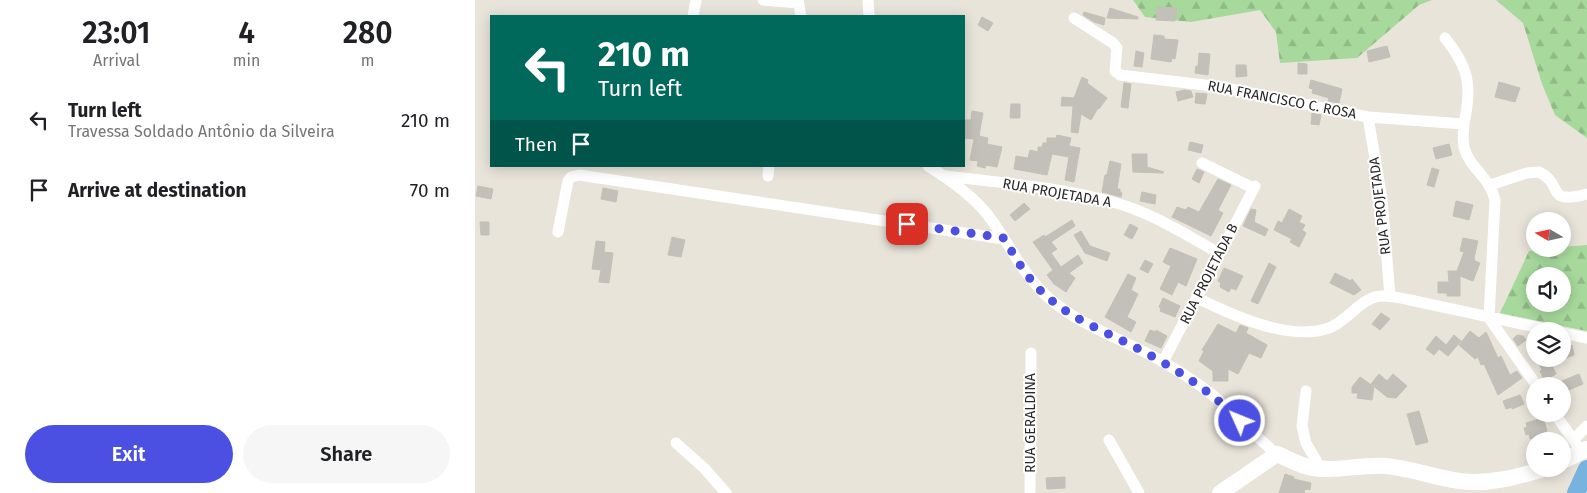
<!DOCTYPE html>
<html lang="en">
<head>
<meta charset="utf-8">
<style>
	:root { --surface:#fff; --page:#f6f6f6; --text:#202124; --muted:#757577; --accent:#4b50e3 }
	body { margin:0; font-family:"Fira Sans",sans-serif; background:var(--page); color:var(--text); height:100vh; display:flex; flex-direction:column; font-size:19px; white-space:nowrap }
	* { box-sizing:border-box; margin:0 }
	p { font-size:16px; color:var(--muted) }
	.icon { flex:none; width:28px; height:28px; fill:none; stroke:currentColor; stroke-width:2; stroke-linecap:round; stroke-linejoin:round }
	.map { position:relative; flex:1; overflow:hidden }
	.details { display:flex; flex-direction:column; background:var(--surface); width:475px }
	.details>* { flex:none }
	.banner { position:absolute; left:15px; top:15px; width:475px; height:152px; border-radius:0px; box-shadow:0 2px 12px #0003; background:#00695c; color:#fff; overflow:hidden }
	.needle { width:32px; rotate:279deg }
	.fabs { position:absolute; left:1051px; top:212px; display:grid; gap:10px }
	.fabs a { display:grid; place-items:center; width:45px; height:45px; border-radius:50%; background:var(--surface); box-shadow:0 2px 12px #0003; font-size:25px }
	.pin { position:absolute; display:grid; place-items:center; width:42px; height:42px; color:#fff; margin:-21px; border-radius:10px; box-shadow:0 2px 8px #0006 }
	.me { position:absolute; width:55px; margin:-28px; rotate:314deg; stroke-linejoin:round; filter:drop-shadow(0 0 4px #0008) }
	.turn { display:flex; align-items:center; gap:18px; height:105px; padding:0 25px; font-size:22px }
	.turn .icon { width:65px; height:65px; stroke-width:2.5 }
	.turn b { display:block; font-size:35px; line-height:42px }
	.then { display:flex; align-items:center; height:48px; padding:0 25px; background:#0003; gap:10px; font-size:19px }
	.eta { display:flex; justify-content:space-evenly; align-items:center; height:85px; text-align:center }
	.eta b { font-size:30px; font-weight:600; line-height:35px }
	.button { display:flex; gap:10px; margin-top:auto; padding:10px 25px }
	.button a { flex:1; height:58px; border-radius:30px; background:var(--accent); color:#fff; font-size:20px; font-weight:600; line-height:58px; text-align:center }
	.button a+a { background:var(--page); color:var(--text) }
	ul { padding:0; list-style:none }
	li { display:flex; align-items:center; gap:15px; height:70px; padding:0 25px }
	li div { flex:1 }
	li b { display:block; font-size:19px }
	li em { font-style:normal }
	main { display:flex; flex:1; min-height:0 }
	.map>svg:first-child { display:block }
	.forest { fill:url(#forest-firs); fill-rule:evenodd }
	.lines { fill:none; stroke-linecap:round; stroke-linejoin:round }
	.river { stroke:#78b3df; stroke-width:18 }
	.building { fill:#c3c0b9; stroke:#c3c0b4 }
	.street { stroke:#fff; stroke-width:11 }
	.secondary { stroke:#fff; stroke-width:16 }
	.route { stroke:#4b50e3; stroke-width:9; stroke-dasharray:0 16.2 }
	.labels { text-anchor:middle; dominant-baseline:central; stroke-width:4; stroke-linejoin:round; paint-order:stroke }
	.street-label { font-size:14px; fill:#272727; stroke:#fff }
</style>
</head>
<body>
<main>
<section class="details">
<div class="eta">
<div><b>23:01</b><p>Arrival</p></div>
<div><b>4</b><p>min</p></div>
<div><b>280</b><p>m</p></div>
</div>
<ul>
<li><svg class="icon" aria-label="left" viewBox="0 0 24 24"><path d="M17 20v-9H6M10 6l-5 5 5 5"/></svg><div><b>Turn left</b><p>Travessa Soldado Antônio da Silveira</p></div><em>210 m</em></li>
<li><svg class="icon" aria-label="arrive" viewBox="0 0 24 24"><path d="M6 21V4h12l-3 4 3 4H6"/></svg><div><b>Arrive at destination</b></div><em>70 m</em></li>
</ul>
<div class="button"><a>Exit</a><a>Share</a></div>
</section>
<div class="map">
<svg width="1112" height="493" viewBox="0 0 1112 493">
	<defs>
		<pattern id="forest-firs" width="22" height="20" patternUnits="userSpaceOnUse" patternTransform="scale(1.25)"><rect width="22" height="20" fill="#a7d99c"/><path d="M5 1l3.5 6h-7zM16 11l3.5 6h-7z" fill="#90ba86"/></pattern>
	</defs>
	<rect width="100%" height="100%" fill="#e8e4da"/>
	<!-- forest -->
	<path class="forest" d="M658,0H957L944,5L882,58L805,63L801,32L785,10L716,22L670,17Z
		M1021,0H1112V138L1080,115L1067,84L1048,23Z
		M1112,245V331L1025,313L1054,251L1088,249V247ZM1060,276H1088V304H1060Z"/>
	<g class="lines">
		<!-- river -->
		<path class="river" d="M1101,493L1112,469"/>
	</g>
	<!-- building -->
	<path class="building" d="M682,7L702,8L700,21L681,20Z
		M635,8L663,17V19L632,18Z
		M609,12L630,18L629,25L619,22L608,15Z
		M507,17L518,23L513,31L503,25Z
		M679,35L689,36V39L703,40L700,59L697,58L696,62L676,59Z
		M912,46L915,57L894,62L892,51Z
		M661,51L669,53L667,67L659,66Z
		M724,53L735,54L733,75L720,73L721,66H723Z
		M823,63L832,64V74H823Z
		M761,65H771L772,76L761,77Z
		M607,77L613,80L612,83L632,98L624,109L623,108L616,120L606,114L603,133L596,132L598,106H586L587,97L599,98Z
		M836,80L867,89L864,103L853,101L854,98L837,93L838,89L834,88Z
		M1024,82L1045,88L1040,102L1020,97Z
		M649,83L656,84L653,108L646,107Z
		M709,90L716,91L718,97L703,101L701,92Z
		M721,93L732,94L730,104L720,103Z
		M536,104H545V118H535Z
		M497,111L508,113L504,136L513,138L512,144L527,147L522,167L511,165L510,168L502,166L503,161L495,160L499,139L489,138V120H496Z
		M837,113L846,115L844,125L836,124Z
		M582,135L596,138L594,146L605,148L599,182L590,180L594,157L577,154L572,175L539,169L541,156L553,158L555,150L563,152V147H567L568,143H572V138H581Z
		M715,142L728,145L726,153L713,150Z
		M974,144L977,155L961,159L958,148Z
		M657,154H672V167L689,172L688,173L658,172Z
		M635,161L646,164L642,189H645V192L647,193L646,197L627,192L630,175H632Z
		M957,168L964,170L959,187L952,185Z
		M722,169L729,172L724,183L717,179Z
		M743,179L756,185L743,210L748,213L736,236L697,217L702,207L711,210L713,207L724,212Z
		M3,186L18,189L16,199L1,196Z
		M128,188L143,191L141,202L126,199Z
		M667,192L681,195L680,204L665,201Z
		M981,201L998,205L994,220L978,216Z
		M549,203L555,209L540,221L535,215Z
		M776,209L781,210L779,222L793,229L790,236L768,226Z
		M814,209L827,216L824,222L830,225L827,230L831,233L824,247L815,242L817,239L799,230L803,221L807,223Z
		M597,220L600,226L576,242L582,249L576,253L586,267L603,255L608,263L594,273L600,278L591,292L579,284L572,275L578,270L558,242L569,235L570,237Z
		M5,222H14V235H6Z
		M655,224L663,228L657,239L649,235Z
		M606,231L615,246L635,253L632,261L610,253L599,235Z
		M197,237L210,240L206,257L193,255Z
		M988,238L1003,241L999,258L1000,261L1005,263L998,281L985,276V296H972V293H963V282H974L973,271H982L989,252L985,251Z
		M121,241L130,242L129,252L138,253L134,283L124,282L126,270L117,269Z
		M695,248L722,259L711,286L703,282L697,295L685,289L696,266L688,262Z
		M670,260L678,264L673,273L665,269Z
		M794,263L801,267L783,304L776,301Z
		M749,268L768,276L761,290L756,288L754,292L745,287L746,283L743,281Z
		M860,273L876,281L877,279L886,290L879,295L855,283Z
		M653,274L661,278L656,290L663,294L652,317L661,322L656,332L630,317Z
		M688,298L705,306L700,317L685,311L686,308L684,307Z
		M906,313L915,319L905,330L897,324Z
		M743,324L761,333L765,325L773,328L771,333L792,345L786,358L774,353L763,374L753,369V381H738V371L724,361L729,351L727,350Z
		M675,330L681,332V330L692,336L686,348L670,341Z
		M995,331L1004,338L1011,332L1023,358L1026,356L1035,375L1042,371L1047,378L1023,395L1009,364L1006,365L1003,357L1000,359L984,345Z
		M979,335L986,341L973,356L964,349L959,355L951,349L961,336L971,345Z
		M1042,335L1048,336L1051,340L1043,346L1038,339Z
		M1097,345L1099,355L1088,359V348Z
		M1062,359H1074L1081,374L1069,380L1065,371L1067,370Z
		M904,374L912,381L918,374L932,386L921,398L912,397L896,384Z
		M1104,374L1108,384L1089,392L1085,382Z
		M885,377L899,387L897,400L882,398L883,393H877V387Z
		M1045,395L1049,404L1037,409V407L1031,409L1028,401Z
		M944,411L953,442L941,445L932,414Z
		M1068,418L1072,431L1068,432L1069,435L1055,439L1054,434L1051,435L1049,428L1052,427L1051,423Z
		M810,474L819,477V479L836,483L835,490L830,489L829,493H804Z
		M590,477V488L572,489L571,478Z"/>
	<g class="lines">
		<!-- street -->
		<path class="street" d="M288,0L323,3
			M323,0L326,16
			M393,0L394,16
			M218,16L221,0
			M599,18L638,43L642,48L640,71L645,75L746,87L893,117L989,124
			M970,38C990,63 997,80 991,113C989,123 987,137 989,147C994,168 1015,177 1020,200L1014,318L1062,386
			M893,117L907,199L915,296
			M727,163L778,188
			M453,166C474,179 496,194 512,214C534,242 547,275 575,299C607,327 651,340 688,362C709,374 735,391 752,408C769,424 784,440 802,454
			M293,176L294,166
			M470,176C527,183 586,187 641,203C677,213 711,235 744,253
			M1015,185L1052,173L1064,172C1090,185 1069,205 1112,194
			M83,232L93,181L96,177L104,175L529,239
			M722,298C757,315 814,342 854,328C862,325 869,319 876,313C899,292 905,294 935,300L1080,331
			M1088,333L1112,338
			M688,362L780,186
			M831,391L827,426L831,443L846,469
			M1080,414L1106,451
			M634,440L664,493
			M1098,440L1112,426
			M201,443L229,468L251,493
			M555,493L556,353"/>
		<!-- secondary -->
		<path class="secondary" d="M1088,461L1112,449
			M745,493L802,454C814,459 825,466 838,468C861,472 887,464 910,466C936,468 960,478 985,481C1012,485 1042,477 1068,469"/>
	</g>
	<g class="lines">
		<!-- route -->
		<path class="route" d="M432,224L529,238C542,261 555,283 575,299C597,318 626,330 652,343C693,364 732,387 765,421"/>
	</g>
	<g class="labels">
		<!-- street labels -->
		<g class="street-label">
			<text transform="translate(807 100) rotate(11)">RUA FRANCISCO C. ROSA</text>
			<text transform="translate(582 193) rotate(10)">RUA PROJETADA A</text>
			<text transform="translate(905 206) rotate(-97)">RUA PROJETADA</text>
			<text transform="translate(734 274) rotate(-63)">RUA PROJETADA B</text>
			<text transform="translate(555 423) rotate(-90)">RUA GERALDINA</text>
		</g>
	</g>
</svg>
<div class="fabs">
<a><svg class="needle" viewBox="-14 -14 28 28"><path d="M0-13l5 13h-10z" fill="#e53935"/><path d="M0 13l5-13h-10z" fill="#757577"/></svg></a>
<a><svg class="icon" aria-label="sound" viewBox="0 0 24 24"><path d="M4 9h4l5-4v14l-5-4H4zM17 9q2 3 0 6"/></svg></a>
<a><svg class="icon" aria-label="layers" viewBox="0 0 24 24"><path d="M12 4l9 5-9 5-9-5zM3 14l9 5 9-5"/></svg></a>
<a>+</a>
<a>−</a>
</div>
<div class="pin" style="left:432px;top:224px;background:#d93025"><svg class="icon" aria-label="arrive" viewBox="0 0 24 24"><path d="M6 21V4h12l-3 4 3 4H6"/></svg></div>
<svg class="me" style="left:765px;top:421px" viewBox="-20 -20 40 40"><circle r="17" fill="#4b50e3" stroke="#fff" stroke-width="3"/><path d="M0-11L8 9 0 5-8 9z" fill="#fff"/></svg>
<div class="banner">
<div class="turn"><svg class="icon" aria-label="left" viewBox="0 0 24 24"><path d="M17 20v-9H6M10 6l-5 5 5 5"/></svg><div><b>210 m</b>Turn left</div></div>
<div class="then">Then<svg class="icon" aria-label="arrive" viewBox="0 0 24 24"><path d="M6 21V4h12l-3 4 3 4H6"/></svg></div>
</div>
</div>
</main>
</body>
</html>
